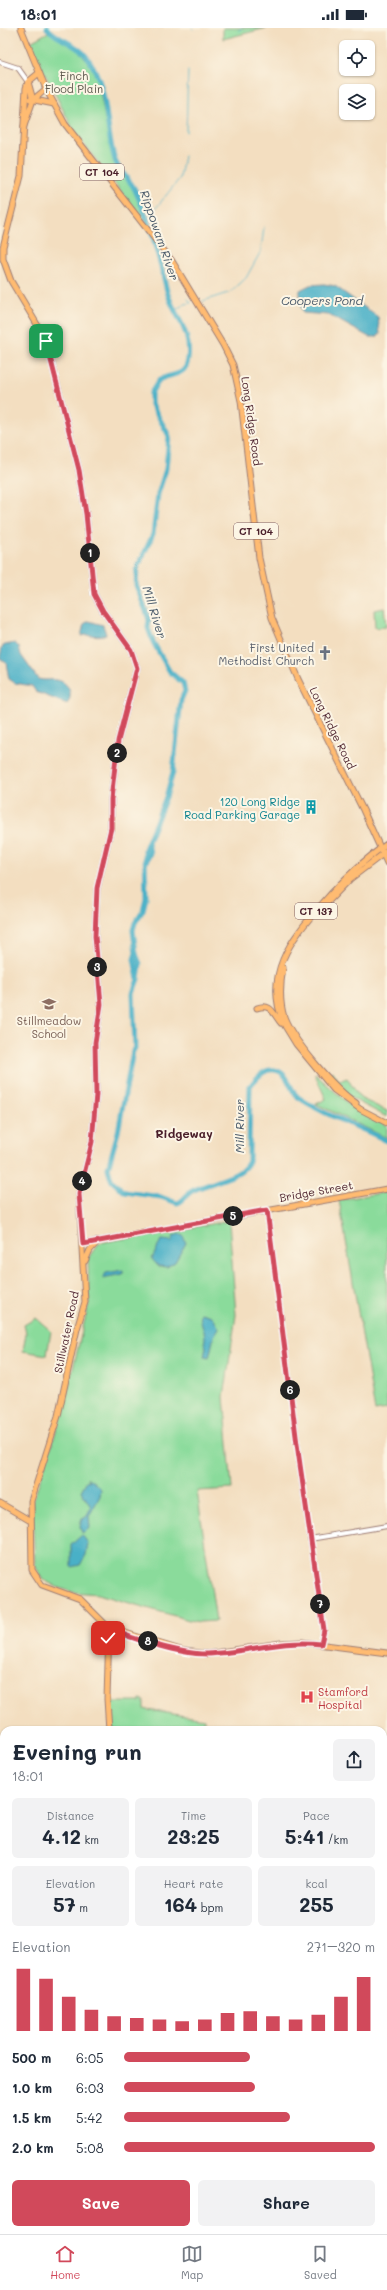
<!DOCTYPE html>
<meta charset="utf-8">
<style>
body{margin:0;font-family:Mali,sans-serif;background:#f2f2f3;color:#1f2937;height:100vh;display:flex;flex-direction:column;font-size:15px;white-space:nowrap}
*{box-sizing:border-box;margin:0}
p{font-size:13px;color:#747a83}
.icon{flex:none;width:22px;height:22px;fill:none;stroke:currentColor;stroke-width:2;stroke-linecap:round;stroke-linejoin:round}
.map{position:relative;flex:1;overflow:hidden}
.details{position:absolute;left:0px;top:1698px;width:387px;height:508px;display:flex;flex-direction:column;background:#fff;border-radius:12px 12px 0 0;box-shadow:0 1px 3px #0004}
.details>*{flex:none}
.controls{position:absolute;left:339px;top:12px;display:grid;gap:8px}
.controls a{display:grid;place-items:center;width:36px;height:36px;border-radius:6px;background:#fff;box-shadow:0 1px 3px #0004;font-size:20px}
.pin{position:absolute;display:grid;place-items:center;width:34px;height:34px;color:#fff;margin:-17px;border-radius:8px;box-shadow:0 2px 6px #0006}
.km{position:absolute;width:20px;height:20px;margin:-10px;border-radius:50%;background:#222;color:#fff;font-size:11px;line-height:20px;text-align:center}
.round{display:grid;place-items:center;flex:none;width:42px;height:42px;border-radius:6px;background:#f2f2f3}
.overview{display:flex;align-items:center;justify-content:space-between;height:68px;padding:0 12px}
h1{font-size:22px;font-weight:700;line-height:30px}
.metrics{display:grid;grid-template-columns:repeat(3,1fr);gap:6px;height:68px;padding:4px 12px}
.metrics div{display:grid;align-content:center;border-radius:6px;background:#f2f2f3;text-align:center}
.metrics b{font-size:20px;font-weight:700}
.metrics small{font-size:11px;font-weight:400}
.metrics p{font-size:11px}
.chart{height:112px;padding:8px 12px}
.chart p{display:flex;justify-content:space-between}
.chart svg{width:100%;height:72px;margin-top:4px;stroke:#d1495b;stroke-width:6}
.cta{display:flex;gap:8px;margin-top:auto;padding:8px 12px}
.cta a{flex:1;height:46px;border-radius:6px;background:#d1495b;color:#fff;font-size:16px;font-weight:700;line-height:46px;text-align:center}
.cta a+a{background:#f2f2f3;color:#1f2937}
ul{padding:0 12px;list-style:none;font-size:13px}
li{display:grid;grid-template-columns:64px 48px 1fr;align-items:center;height:30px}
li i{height:10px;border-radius:5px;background:#d1495b}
.status{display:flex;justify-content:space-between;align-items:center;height:28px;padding:0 20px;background:#fff;direction:ltr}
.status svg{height:11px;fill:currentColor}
.tab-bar{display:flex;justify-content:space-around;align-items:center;height:56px;border-top:1px solid #e0e1e3;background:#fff;font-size:11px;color:#747a83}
.tab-bar a{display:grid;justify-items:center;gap:2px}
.tab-bar .on{color:#d1495b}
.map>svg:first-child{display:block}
.green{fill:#8adb9b;stroke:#6a7d63}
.water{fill:#48b0c7;stroke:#496879}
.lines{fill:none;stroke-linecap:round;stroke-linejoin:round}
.stream{stroke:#48b0c7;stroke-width:1}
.river{stroke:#48b0c7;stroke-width:5}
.minor-casing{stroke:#9e7e76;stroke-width:6}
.major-casing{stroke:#9e7e76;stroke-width:7}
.highway-casing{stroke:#9e7e76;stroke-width:8}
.minor{stroke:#fff;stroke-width:4}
.major{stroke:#ffbb71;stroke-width:5}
.highway{stroke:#ffbb71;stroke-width:5.5}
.route-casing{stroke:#fff;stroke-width:8}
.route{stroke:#d1495b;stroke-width:5}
.labels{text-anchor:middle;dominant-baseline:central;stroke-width:4;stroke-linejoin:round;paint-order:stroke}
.shield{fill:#fcf5e5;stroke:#7f5f63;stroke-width:1}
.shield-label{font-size:10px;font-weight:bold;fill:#4a1f2b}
.park-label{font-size:11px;fill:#5d574d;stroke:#fcf5e5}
.street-label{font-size:11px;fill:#4a1f2b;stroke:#fcf5e5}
.worship-label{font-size:11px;fill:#5b616d;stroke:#fcf5e5;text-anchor:end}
.culture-label{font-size:11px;fill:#0d838f;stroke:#fcf5e5;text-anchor:end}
.education-label{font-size:11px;fill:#785e54;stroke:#fcf5e5}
.health-label{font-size:11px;fill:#be3a42;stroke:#fcf5e5;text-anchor:start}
.water-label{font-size:12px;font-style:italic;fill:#495969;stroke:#fcf5e5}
.neighbourhood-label{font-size:12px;font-weight:bold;fill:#4a1f2b;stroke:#fcf5e5}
</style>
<div class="status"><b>18:01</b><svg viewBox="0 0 49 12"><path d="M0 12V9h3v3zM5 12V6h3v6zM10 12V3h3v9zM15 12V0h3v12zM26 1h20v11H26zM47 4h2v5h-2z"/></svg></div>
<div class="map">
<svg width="387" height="2206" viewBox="0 0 387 2206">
<rect width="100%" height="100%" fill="#fcf5e5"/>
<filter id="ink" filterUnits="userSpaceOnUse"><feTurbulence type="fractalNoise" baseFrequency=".025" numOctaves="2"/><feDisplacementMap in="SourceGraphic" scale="8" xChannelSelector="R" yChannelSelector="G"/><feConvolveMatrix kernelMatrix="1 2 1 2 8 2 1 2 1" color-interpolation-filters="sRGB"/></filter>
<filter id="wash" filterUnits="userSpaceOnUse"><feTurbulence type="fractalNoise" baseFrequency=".012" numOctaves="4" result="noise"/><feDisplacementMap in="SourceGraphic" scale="16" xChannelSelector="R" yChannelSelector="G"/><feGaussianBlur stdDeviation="0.9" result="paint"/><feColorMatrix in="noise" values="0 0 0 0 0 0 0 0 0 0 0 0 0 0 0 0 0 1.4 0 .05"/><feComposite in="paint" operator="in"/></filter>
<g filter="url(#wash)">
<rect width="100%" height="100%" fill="#f3dec0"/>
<g class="green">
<path d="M223 0H267L223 11Z"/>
<path d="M50 3 74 17 96 44 113 130 132 155 148 188 146 195 75 105 29 15Z"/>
<path d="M384 580 386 599 375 600 374 582Z"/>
<path d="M333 1043 339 1053 347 1050 360 1070 387 1083V1089L351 1070 328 1047Z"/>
<path d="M314 1045 351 1078 387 1097V1110L316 1076 326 1071Z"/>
<path d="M387 1164V1381L375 1383 339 1172Z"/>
<path d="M229 1193 236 1287 224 1369 232 1461 197 1463 216 1593 199 1594 189 1592 98 1566 72 1564 57 1559 44 1552 35 1538 32 1476 61 1389 89 1275 88 1230 99 1215Z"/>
<path d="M36 1290 51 1303 47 1327 23 1323 26 1305 24 1297Z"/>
<path d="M111 1672H114V1674H140V1672H144V1681L148 1682 204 1691V1702H113Z"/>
</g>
<g class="water">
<path d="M324 256 335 258 378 289 380 306 377 309H369L329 287 303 285 299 274 300 262 310 257Z"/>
<path d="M89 593 103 597 106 606C98 610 90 605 81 608L84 596Z"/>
<path d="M15 615 19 619 21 627 38 651C45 653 50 651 57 652 69 654 74 667 67 676L36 664 32 658 15 655 9 651 6 635 0 630 2 619 5 617Z"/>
<path d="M179 1206 183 1208 186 1215 175 1234 167 1239 158 1238 152 1231 161 1212 172 1213 174 1208Z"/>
<path d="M123 1242V1246L102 1250 106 1245Z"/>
<path d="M201 1285 212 1288 219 1300 214 1308 209 1330 204 1329 206 1319 204 1315C208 1304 198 1296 201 1285Z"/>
<path d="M88 1449 101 1461 100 1468 89 1488 90 1500 82 1505 80 1498 82 1491 86 1489 91 1479 81 1463 87 1452 90 1453Z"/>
<path d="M82 1507 88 1515 86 1527 80 1537 71 1539V1517Z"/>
</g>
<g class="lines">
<g class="stream">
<path d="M192 0 193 1"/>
<path d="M238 3 242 0"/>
<path d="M186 104C187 83 187 63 188 43"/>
<path d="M148 196 152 185 180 150 184 128"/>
<path d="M203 273 231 264 246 250 261 223 264 199"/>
<path d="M175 282 185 276 191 275 188 271"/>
</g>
<g class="river">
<path d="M47 0C59 13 76 15 86 28 110 58 104 98 115 132 119 144 130 151 135 162 150 194 159 229 167 263 174 289 192 302 188 331 186 349 172 345 159 352L151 365V375L169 408 166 441 158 466 153 506 137 541 136 557 146 583 149 592 148 600 153 614 170 644 183 655 185 663 181 672 173 744 166 769 145 821 146 870 143 882 135 895 133 902 136 925 134 931 138 951 133 965 135 1020 133 1023 118 1104 108 1140 110 1148 112 1153 125 1164 161 1169 177 1175C184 1174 186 1166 192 1163 208 1154 243 1150 249 1133L250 1058C257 1050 265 1038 278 1043 290 1047 289 1062 298 1069 325 1088 358 1098 387 1113"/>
<path d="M146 834 150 825 148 815"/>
<path d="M136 926 140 936 138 950"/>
</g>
</g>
</g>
<g filter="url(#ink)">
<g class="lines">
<defs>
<g id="minor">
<path d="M0 34 18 40 28 54"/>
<path d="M267 1182 302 1453 324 1602 321 1616"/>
<path d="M310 1511 387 1498"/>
<path d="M383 1819 387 1818"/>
<path d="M0 2155 4 2125"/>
</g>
<g id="major">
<path d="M21 0 46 61 65 96 172 233 223 317 233 337 241 373 259 530 272 590 298 651 363 782 387 835"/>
<path d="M39 45 28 54 26 60 21 148 3 219V231L11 253 44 308 50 328 79 442 86 486 94 566 103 583 131 622 137 640 118 713 111 771V800L97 861 95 908 101 976 95 1015 96 1066 92 1114 79 1166 85 1274 77 1301 58 1388 31 1473 32 1542 42 1557 80 1571 109 1600 184 1623 207 1626 281 1615 302 1614 387 1625"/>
<path d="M30 71 54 76"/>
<path d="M34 71 46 61"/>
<path d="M24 98 33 72 28 54"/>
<path d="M387 816C362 833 342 853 322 876 290 912 262 948 285 998L296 1016 334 1062 360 1081 387 1095"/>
<path d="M323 879 350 851 387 823"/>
<path d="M283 940C280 956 279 973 284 989 293 1013 335 1061 356 1075"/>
<path d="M257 980C271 975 273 985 281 995"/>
<path d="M83 1216 387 1161"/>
<path d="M85 1233 90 1222 98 1213"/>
<path d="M0 1475 29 1492"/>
<path d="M109 1600 107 1671 109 1702"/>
<path d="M383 1946 387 1944"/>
<path d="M0 1974H4"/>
<path d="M0 2181 4 2182"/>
<path d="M81 2206V2202"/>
<path d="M339 2206 340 2202"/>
</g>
<g id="highway">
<path d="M0 2139H2"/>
<path d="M383 2140 387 2138"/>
<path d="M383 2148 387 2147"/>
<path d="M0 2157H4"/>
<path d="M0 2166H4"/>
</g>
</defs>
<use href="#minor" class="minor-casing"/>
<use href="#major" class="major-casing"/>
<use href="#highway" class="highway-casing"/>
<use href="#minor" class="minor"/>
<use href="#major" class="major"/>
<use href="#highway" class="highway"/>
</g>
</g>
<g class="lines" filter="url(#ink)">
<defs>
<path id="route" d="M46 313 79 442 86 486 94 566 103 583 131 622 137 640 118 713 111 771V800L97 860 95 908 101 976 95 1015 96 1066 92 1114 79 1166 83 1216 267 1182 297 1416 324 1602 321 1616C281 1611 245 1625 206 1626 180 1626 132 1611 108 1600V1610"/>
</defs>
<use href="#route" class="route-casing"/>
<use href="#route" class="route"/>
</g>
<defs>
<symbol id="church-bare" viewBox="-9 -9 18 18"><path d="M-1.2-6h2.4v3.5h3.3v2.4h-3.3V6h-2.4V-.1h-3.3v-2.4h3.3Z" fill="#6b7280" stroke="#fcf5e5" stroke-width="2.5" paint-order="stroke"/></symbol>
<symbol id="building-bare" viewBox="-9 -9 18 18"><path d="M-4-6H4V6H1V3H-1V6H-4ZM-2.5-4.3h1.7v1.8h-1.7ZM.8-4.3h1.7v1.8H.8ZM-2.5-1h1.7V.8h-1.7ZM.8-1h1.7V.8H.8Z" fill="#0f9aa8" stroke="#fcf5e5" stroke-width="2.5" paint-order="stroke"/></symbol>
<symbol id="school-bare" viewBox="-9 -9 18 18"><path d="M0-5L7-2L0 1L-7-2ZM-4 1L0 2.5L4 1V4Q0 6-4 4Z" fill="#8d6e63" stroke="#fcf5e5" stroke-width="2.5" paint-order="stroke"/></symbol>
<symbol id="hospital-bare" viewBox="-9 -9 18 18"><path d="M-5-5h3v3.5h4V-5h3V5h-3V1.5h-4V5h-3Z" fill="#e0444e" stroke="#fcf5e5" stroke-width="2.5" paint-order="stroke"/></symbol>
</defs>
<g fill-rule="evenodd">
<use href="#church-bare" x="315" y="615" width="20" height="20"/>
<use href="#building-bare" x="301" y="769" width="20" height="20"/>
<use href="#school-bare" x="39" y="966" width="20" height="20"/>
<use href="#hospital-bare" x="297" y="1659" width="20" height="20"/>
</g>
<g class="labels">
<g class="shield">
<rect x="80" y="136" width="44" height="16" rx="3"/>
<rect x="234" y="495" width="44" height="16" rx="3"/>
<rect x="295" y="875" width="42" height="16" rx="3"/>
</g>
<g class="shield-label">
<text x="102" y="144">CT 104</text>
<text x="256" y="503">CT 104</text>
<text x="316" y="883">CT 137</text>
</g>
<g class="park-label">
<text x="74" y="47">Finch<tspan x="74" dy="13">Flood Plain</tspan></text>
</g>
<g class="street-label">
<text transform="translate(252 393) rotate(82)">Long Ridge Road</text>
<text transform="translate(333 700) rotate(64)">Long Ridge Road</text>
<text transform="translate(316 1163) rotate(-10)">Bridge Street</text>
<text transform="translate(66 1304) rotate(-78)">Stillwater Road</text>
</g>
<g class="worship-label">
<text x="314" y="619">First United<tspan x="314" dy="13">Methodist Church</tspan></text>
</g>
<g class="culture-label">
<text x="300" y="773">120 Long Ridge<tspan x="300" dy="13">Road Parking Garage</tspan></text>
</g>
<g class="education-label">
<text x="49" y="992">Stillmeadow<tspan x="49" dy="13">School</tspan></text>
</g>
<g class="health-label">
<text x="318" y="1663">Stamford<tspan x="318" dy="13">Hospital</tspan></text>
</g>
<g class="water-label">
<text transform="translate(160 207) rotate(71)">Rippowam River</text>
<text x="322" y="272">Coopers Pond</text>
<text transform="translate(155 584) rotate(73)">Mill River</text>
<text transform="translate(239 1098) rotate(-90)">Mill River</text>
</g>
<g class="neighbourhood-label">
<text x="184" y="1105">Ridgeway</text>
</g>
</g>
</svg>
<div class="controls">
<a><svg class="icon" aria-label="locate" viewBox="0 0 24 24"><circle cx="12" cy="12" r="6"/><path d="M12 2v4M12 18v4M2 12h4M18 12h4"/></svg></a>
<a><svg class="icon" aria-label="layers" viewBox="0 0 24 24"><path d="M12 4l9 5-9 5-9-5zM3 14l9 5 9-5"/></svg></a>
</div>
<div class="pin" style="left:46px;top:313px;background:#1e9e55"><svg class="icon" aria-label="arrive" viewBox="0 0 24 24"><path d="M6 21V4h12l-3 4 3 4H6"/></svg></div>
<div class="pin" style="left:108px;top:1610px;background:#d93025"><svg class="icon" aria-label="check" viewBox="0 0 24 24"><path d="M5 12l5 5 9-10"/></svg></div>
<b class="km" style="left:90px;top:525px">1</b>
<b class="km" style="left:117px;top:725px">2</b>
<b class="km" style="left:97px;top:939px">3</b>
<b class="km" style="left:82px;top:1153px">4</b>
<b class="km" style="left:233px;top:1188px">5</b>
<b class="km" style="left:290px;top:1362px">6</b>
<b class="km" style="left:320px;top:1576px">7</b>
<b class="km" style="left:148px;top:1613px">8</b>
<section class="details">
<div class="overview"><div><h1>Evening run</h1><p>18:01</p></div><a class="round"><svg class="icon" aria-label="share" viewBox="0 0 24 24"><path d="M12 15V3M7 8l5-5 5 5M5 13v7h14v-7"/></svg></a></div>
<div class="metrics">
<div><p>Distance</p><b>4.12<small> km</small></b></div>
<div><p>Time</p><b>23:25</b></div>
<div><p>Pace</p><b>5:41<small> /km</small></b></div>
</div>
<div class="metrics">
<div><p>Elevation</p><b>57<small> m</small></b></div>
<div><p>Heart rate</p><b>164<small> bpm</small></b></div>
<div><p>kcal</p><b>255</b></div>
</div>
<div class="chart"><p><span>Elevation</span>271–320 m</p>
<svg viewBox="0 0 160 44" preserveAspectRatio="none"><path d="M5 44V6M15 44V12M25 44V23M35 44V31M45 44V35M55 44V36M65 44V37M75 44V38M85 44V37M95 44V33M105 44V32M115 44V35M125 44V37M135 44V34M145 44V23M155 44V11"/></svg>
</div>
<ul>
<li><b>500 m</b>6:05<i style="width:50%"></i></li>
<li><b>1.0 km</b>6:03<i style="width:52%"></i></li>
<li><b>1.5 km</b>5:42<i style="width:66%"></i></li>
<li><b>2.0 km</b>5:08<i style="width:100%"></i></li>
</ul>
<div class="cta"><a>Save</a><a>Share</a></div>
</section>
</div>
<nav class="tab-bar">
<a class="on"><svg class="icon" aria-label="home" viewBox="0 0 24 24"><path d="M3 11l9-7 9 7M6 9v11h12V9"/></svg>Home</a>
<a><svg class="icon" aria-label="map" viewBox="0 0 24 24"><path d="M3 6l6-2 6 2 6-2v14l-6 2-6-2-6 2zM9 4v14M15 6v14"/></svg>Map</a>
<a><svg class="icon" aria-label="saved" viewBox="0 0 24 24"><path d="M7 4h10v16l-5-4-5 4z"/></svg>Saved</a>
</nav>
